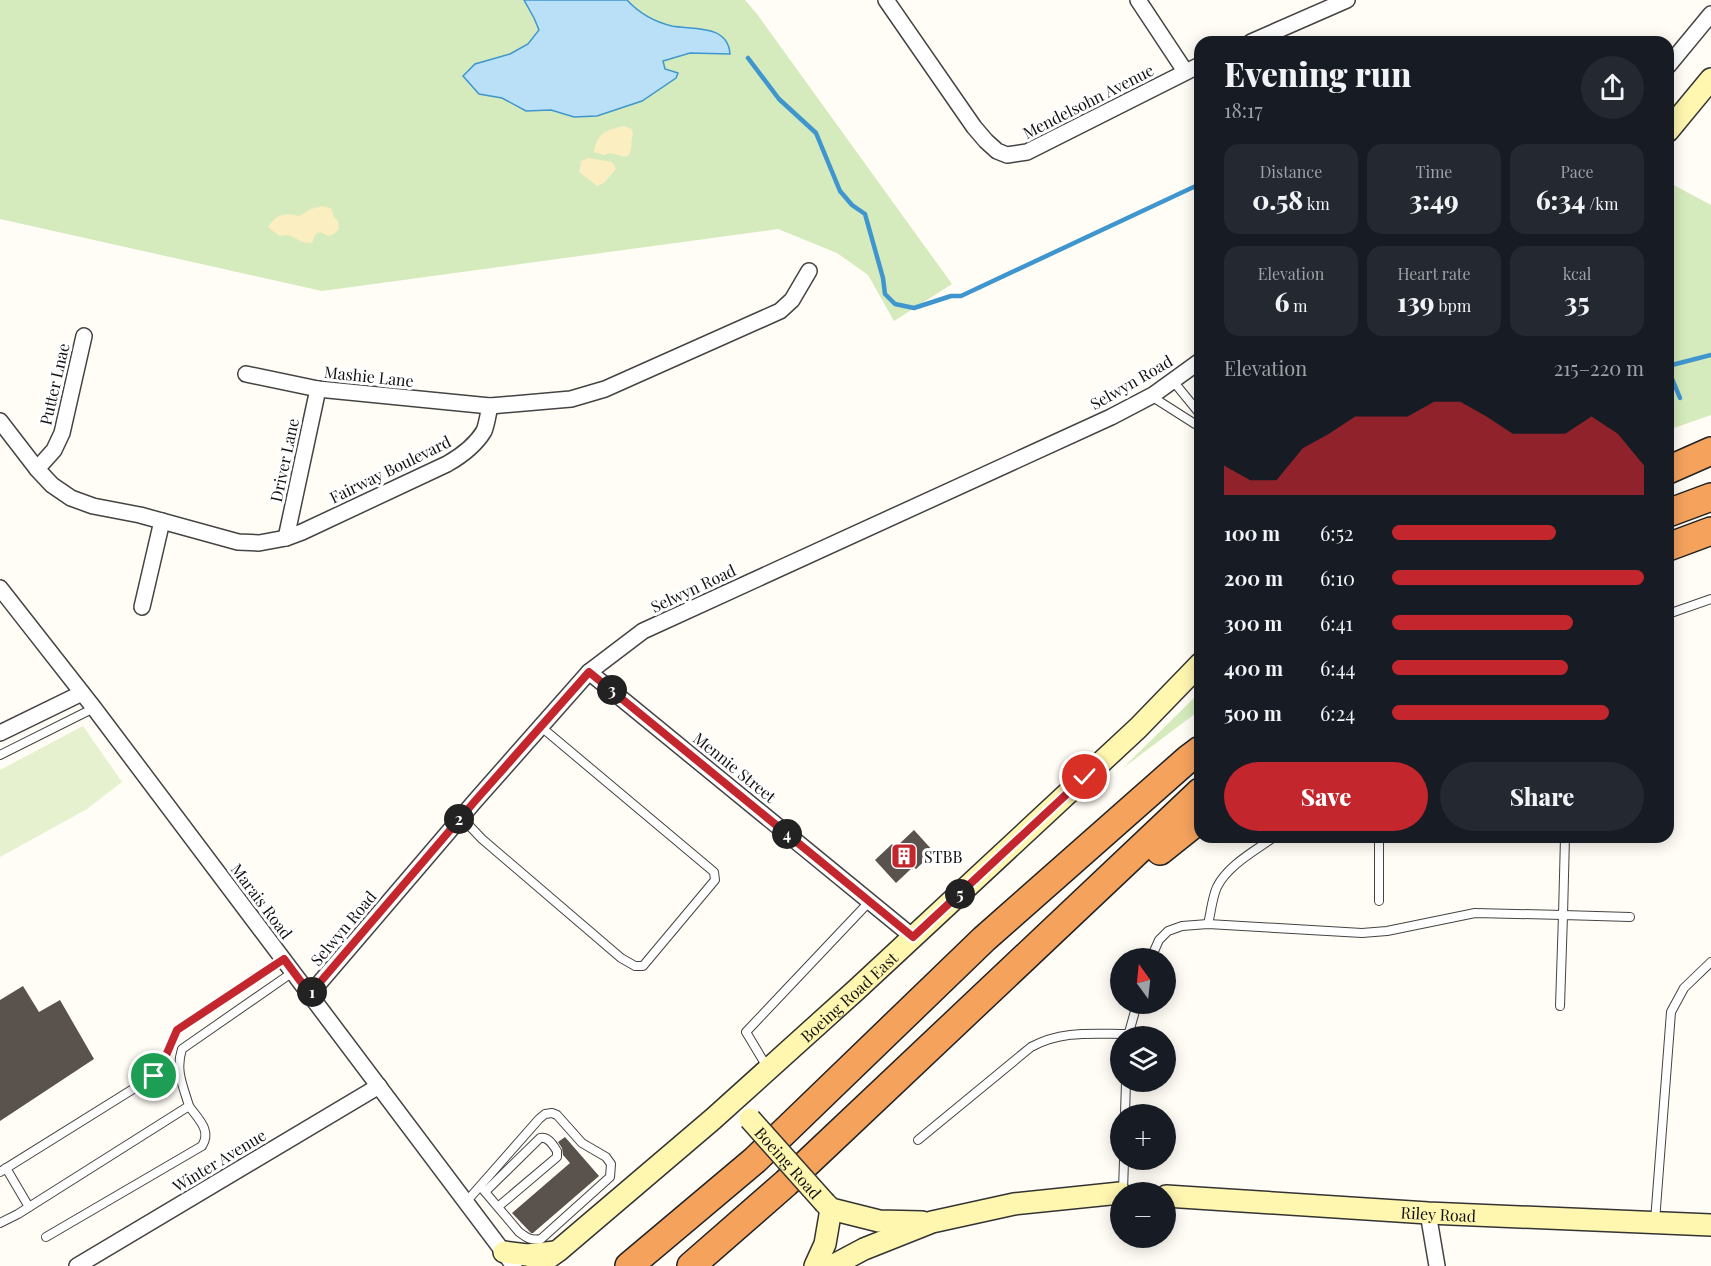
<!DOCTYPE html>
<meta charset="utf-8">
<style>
body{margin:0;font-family:"Playfair Display",serif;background:#242831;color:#f1f3f6;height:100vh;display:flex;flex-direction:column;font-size:22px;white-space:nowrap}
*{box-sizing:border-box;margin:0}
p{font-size:20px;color:#9ea1a6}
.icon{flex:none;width:33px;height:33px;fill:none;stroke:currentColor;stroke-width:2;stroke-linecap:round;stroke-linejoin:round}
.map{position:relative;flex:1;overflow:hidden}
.sheet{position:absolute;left:1194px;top:36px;width:480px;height:807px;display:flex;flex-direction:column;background:#171b24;border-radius:18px;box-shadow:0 3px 15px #0003}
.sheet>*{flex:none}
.needle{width:39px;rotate:345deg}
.tools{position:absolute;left:1110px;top:948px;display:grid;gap:12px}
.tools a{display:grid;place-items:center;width:66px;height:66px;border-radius:50%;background:#171b24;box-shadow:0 3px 15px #0003;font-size:30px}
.pin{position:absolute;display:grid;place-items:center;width:51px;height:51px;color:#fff;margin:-26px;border:3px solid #fff;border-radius:50%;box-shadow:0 2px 6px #0007}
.km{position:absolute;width:30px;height:30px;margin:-15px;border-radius:50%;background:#222;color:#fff;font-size:16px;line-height:30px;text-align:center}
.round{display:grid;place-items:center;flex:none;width:63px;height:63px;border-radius:32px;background:#242831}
.overview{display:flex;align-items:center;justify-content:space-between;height:102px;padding:0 30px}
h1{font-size:33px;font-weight:800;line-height:45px}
.figures{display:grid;grid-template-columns:repeat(3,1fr);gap:9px;height:102px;padding:6px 30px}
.figures div{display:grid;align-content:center;border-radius:15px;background:#242831;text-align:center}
.figures b{font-size:26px;font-weight:800}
.figures small{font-size:16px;font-weight:400}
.figures p{font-size:16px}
.chart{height:168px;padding:12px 30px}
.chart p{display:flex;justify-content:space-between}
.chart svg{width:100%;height:108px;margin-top:6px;fill:#c4262e;opacity:.7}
.cta{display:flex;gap:12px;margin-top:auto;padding:12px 30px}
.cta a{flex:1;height:69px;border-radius:36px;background:#c4262e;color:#fff;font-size:24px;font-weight:800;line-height:69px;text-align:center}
.cta a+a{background:#242831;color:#f1f3f6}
ul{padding:0 30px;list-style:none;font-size:20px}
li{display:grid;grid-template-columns:96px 72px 1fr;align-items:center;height:45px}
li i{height:15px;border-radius:8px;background:#c4262e}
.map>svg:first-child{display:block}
.green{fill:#d5ebbd}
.sand{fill:#fbeec1}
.pitch{fill:#e6f2cf}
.water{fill:#b9e0f7;stroke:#3f96cf;stroke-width:1.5}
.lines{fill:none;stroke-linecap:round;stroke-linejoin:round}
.stream{stroke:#3f96cf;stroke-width:4.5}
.building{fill:#5a524d}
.service-casing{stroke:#444;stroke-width:10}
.minor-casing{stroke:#444;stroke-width:18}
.secondary-casing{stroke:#333;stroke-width:24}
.motorway-casing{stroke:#222;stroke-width:30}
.service{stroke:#fff;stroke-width:8}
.minor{stroke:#fff;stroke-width:15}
.secondary{stroke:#fff6b0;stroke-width:21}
.motorway{stroke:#f5a25d;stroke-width:27}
.secondary-bridge-casing{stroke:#333;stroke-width:24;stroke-linecap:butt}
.secondary-bridge{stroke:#fff6b0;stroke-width:21}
.route-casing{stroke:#fff;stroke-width:12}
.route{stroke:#c4262e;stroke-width:8}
.labels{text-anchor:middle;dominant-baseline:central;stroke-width:6;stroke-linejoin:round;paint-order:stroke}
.street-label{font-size:16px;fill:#111;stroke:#fff}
.poi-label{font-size:16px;fill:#111;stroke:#fff;text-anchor:start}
</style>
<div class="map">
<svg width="1711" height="1266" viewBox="0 0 1711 1266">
<rect width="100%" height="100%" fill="#fffdf5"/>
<g class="green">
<path d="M0 0H745L757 14 952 284 894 321 868 275 837 253 778 229 322 291 0 219Z"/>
<path d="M1668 182 1711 205V415L1668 430Z"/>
<path d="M1200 692V710L1123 768Z"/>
</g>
<g class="sand">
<path d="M624 126 632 129 633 135C629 143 635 151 626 157L610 153 603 155 594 152C597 133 606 130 624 126Z"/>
<path d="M588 158 612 162 616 169 604 183 597 186 579 172 581 161Z"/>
<path d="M322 206 331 208 334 217 338 221 339 229 334 234 328 236 320 232 315 235 312 243C297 244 294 232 280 236L274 232 268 227C276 214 286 212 299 216L311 209Z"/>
</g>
<path class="pitch" d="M83 726 122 782 87 809 0 857V770Z"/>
<path class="water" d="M524 0H627C639 13 655 22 672 26 693 30 728 24 730 54L690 53 663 61 665 69 678 73 676 78 642 101 597 116 574 117 551 110 526 111 502 98 479 94 463 76 475 64 510 54 528 44 539 30 534 18Z"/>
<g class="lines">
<g class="stream">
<path d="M748 58 779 99 816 133 840 191 852 205 865 214 883 278 885 294 895 304 914 308 951 296H961L1200 184"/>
<path d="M1668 366 1711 355"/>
<path d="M1668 369 1680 398"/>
</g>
</g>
<g class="building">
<path d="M914 830 934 852 916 869 913 867 896 883 875 860 892 844 895 848Z"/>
<path d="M23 986 39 1012 60 1000 94 1059 0 1121V1000Z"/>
<path d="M565 1137 599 1176 533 1233H531L512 1213 570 1163 563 1155 562 1148 558 1142Z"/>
</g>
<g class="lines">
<defs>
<g id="service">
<path d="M1173 381 1200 414"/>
<path d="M1151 396 1195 424 1200 423"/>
<path d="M1668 614 1711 599"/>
<path d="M0 755 94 708"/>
<path d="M461 817 482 839 621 958 635 966H643L715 880 714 872 540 726"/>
<path d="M1379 837V901"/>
<path d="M1208 924C1211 912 1212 898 1217 887 1228 865 1255 851 1274 837"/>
<path d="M1151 958 1159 940 1168 931 1182 926 1208 924 1362 933 1387 931 1475 913 1563 915 1565 837"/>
<path d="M1560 1006 1563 915 1630 917"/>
<path d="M1128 1036 1137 1004"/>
<path d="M767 1067 746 1032 870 901"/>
<path d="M1125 1114 1126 1082"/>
<path d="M918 1140 1031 1047C1062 1030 1093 1034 1128 1034"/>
<path d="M6 1168 29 1207"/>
<path d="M0 1172 154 1076 161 1067 177 1030 283 959"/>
<path d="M486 1191 540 1138C548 1136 553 1145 557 1151V1157L499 1206"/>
<path d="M1123 1191 1124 1160"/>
<path d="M466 1202 539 1119 545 1114 552 1113 557 1115 582 1143 606 1157 611 1164 610 1177 541 1239C531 1241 527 1238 519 1232L480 1186"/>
<path d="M1655 1221 1671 1012 1684 988 1711 962"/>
<path d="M0 1223 18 1214 189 1106C183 1085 175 1071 182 1049L293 972"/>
<path d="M46 1237 202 1146C212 1130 198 1119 189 1106"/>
</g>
<g id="minor">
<path d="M886 0 974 127 986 141 997 151 1007 155 1027 152 1200 65"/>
<path d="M1138 0 1185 71"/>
<path d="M1251 42 1347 0"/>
<path d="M1668 66 1711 14"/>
<path d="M246 374 318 389 490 406 571 399 605 389 780 311 792 300 809 271"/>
<path d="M0 421 37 469 52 485 71 498 93 506 140 515 238 542 259 543 286 538 302 532 447 464C461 456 475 446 484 431 487 424 488 414 490 406"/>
<path d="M37 469 54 450 62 433 84 336"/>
<path d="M286 538 318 389"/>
<path d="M0 588 94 708 514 1266"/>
<path d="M142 607 162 521"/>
<path d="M589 672 913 937"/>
<path d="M0 733 82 693"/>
<path d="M310 994 475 801 589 672 643 631 1111 417 1153 395 1200 361"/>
<path d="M1428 1213 1437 1266"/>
<path d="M77 1266 379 1086"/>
</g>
<g id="secondary">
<path d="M1668 131 1711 79"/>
<path id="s1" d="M1166 1196 1428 1213 1711 1225"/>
<path d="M825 1203 831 1209 879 1221 922 1222"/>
<path d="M504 1252 527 1255 555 1252"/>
<path id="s2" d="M537 1266 558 1251 713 1119 855 991 1138 728 1200 664"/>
<path d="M815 1266 825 1244 831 1209"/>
<path d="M832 1266 864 1249 932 1222 1014 1204 1120 1193"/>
</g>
<g id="motorway">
<path d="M1668 470 1711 451"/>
<path d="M1668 513 1711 497"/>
<path d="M1668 547 1711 531"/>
<path d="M1160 851 1200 819"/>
<path d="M629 1266 755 1160 984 939 1188 759 1200 750"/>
<path d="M691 1266 786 1183 1200 792"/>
</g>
</defs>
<use href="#service" class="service-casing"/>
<use href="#minor" class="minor-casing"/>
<use href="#secondary" class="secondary-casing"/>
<use href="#motorway" class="motorway-casing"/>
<use href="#service" class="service"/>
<use href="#minor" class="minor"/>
<use href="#secondary" class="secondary"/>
<use href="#motorway" class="motorway"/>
<defs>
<g id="secondary-bridge">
<path id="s3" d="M750 1119 825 1203"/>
</g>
</defs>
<use href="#secondary-bridge" class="secondary-bridge-casing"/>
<use href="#secondary-bridge" class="secondary-bridge"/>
</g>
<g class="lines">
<defs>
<path id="route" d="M154 1076 161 1067 177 1030 284 959 310 994 475 801 589 672 913 937 1085 777"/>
</defs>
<use href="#route" class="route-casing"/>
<use href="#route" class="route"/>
</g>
<defs>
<symbol id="building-square" viewBox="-11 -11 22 22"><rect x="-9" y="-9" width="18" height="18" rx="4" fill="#c4262e" stroke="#fff"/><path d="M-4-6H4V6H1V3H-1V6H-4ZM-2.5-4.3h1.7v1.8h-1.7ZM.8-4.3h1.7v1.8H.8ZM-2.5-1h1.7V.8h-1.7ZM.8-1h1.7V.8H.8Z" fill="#fff"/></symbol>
</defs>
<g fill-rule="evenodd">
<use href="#building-square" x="889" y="841" width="30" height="30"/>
</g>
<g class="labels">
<g class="street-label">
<text transform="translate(1088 101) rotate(-27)">Mendelsohn Avenue</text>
<text transform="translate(369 376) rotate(6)">Mashie Lane</text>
<text transform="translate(1131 382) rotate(-30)">Selwyn Road</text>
<text transform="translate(54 384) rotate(-77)">Putter Lnae</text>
<text transform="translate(284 460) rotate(-78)">Driver Lane</text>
<text transform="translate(390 469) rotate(-26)">Fairway Boulevard</text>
<text transform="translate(693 588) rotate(-25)">Selwyn Road</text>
<text transform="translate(735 767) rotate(39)">Mennie Street</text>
<text transform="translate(262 901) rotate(53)">Marais Road</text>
<text transform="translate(343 928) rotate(-50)">Selwyn Road</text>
<text stroke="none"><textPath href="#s2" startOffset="412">Boeing Road East</textPath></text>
<text transform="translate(219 1160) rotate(-31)">Winter Avenue</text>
<text stroke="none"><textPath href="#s3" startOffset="58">Boeing Road</textPath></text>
<text stroke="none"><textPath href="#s1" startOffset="273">Riley Road</textPath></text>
</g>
<g class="poi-label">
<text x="924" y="856">STBB</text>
</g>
</g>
</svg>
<div class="tools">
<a><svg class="needle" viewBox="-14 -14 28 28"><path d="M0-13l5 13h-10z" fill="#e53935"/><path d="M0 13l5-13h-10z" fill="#9ea1a6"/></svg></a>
<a><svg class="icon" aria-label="layers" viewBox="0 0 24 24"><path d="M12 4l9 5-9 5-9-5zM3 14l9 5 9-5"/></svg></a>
<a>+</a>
<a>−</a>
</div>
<div class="pin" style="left:154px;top:1076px;background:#1e9e55"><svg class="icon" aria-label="arrive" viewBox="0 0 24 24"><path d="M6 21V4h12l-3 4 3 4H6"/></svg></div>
<div class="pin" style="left:1085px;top:777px;background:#d93025"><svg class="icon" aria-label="check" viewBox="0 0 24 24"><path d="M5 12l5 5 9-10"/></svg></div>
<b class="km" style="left:312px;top:992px">1</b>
<b class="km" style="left:459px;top:819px">2</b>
<b class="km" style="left:612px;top:690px">3</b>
<b class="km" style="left:787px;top:834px">4</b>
<b class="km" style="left:960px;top:894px">5</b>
<section class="sheet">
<div class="overview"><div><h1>Evening run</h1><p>18:17</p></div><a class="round"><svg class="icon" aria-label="share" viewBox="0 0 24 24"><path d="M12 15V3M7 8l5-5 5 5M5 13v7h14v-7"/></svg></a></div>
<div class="figures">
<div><p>Distance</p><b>0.58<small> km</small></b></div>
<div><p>Time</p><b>3:49</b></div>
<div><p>Pace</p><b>6:34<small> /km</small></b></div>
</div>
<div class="figures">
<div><p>Elevation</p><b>6<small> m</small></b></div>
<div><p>Heart rate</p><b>139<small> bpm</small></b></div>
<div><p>kcal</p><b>35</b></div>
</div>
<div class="chart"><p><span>Elevation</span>215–220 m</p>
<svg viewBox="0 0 160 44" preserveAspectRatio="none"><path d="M0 44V32L10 38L20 38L30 25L40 19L50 12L60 12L70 12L80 6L90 6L100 12L110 19L120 19L130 19L140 12L150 19L160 32V44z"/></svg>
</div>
<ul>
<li><b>100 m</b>6:52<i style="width:65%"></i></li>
<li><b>200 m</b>6:10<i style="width:100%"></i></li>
<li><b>300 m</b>6:41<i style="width:72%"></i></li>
<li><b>400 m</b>6:44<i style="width:70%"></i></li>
<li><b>500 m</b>6:24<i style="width:86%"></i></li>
</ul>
<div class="cta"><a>Save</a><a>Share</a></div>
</section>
</div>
